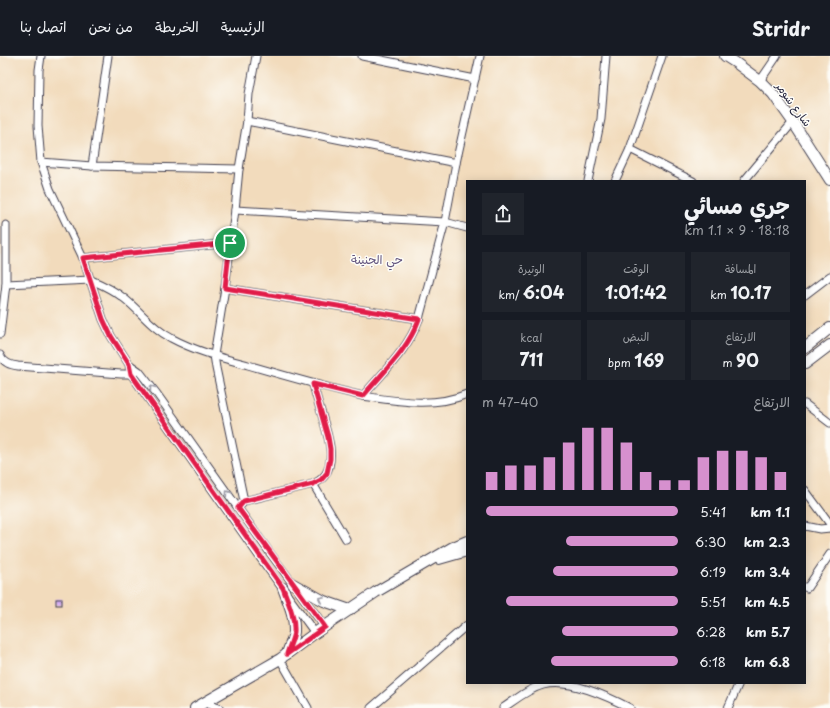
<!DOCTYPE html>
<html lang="ar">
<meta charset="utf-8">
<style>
body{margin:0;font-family:"Playpen Sans","Playpen Sans Arabic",sans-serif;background:#20242c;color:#f1f3f6;direction:rtl;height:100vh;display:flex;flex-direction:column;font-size:15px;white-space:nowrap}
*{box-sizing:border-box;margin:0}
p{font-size:13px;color:#9ea1a6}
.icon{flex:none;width:22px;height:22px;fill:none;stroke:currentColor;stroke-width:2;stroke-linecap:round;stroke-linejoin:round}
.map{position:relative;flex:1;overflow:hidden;direction:ltr}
.details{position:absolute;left:466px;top:124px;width:340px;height:504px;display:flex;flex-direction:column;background:#171b24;border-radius:0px;box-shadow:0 2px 10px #0003;direction:rtl}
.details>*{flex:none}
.pin{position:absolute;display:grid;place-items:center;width:34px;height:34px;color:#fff;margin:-17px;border:2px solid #fff;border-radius:50%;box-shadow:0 1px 4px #0007}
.round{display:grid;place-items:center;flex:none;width:42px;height:42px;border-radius:0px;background:#20242c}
.head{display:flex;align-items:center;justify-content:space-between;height:68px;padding:0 16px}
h1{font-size:22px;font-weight:700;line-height:30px}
.metrics{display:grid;grid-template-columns:repeat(3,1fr);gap:6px;height:68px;padding:4px 16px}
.metrics div{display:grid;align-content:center;border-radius:0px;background:#20242c;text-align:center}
.metrics b{font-size:17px;font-weight:700}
.metrics small{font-size:11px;font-weight:400}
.metrics p{font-size:11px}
.chart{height:112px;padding:8px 16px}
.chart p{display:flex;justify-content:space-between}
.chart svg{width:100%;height:72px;margin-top:4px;stroke:#d690ce;stroke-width:6}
ul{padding:0 16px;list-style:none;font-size:13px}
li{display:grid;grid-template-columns:64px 48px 1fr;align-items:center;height:30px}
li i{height:10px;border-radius:5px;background:#d690ce}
header{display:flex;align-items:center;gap:24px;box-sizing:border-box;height:56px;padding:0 20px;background:#171b24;border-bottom:1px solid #363941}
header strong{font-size:19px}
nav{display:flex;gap:22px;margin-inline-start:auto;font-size:14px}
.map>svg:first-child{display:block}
.building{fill:url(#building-back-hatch)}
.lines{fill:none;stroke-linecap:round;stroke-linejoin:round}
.street-casing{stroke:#413e4e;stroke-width:9}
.secondary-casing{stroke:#413e4e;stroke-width:12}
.street{stroke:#fff;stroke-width:7}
.secondary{stroke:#fff;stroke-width:10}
.oneway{stroke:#9c9ca7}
.route-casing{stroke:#fff;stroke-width:8}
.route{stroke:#e11d48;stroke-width:5}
.labels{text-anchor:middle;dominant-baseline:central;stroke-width:3;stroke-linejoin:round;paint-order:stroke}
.street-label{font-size:11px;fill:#22223b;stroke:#fdfcf7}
.neighbourhood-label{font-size:12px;fill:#61537e;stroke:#fdfcf7}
</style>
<header>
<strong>Stridr</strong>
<nav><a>الرئيسية</a><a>الخريطة</a><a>من نحن</a><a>اتصل بنا</a></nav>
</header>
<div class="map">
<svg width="830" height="652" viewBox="0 0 830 652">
<defs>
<pattern id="building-back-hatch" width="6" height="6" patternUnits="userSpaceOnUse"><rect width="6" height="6" fill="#d7aff9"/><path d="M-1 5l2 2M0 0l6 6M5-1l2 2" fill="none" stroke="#b896d6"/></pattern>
</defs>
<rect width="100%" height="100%" fill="#fdfcf7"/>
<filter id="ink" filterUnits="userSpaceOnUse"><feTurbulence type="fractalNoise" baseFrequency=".025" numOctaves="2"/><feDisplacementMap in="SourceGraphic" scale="8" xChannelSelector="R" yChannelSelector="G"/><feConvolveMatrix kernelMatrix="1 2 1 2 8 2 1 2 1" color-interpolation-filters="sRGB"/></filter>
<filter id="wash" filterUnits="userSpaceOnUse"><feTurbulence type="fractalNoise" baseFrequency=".012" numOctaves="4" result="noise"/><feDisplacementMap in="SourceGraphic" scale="16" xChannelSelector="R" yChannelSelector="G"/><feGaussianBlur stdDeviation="0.9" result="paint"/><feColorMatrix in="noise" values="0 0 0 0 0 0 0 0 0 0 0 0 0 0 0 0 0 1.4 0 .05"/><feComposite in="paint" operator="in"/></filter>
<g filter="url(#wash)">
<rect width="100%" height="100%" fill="#f2dbbc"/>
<g id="blocks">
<rect class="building" x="56" y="543" width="6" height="6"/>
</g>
</g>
<g filter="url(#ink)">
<use href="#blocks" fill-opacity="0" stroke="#413e4e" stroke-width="1"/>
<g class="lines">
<defs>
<g id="street">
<path d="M41 0 39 14 38 70 41 106 50 133 83 202"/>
<path d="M362 0 475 23"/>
<path d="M760 25 777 0"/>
<path d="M247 65 456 107"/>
<path d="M630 93 693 125"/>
<path d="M41 106 92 110 239 113"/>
<path d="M92 110 108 0"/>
<path d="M588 125 601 63 606 0"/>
<path d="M615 125 630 93 662 0"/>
<path d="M744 125 793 66"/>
<path d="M235 154 445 166 467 172"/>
<path d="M230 187 83 202 103 263 111 280 129 308 131 318 261 503 315 577"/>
<path d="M6 228 91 224C103 229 115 235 125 243 141 256 153 273 171 282 195 295 222 302 248 309 286 320 324 331 363 340 383 316 408 294 419 263L445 166 456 107 480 0"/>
<path d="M225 232 419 263"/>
<path d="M805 239 830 220"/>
<path d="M0 278 6 228V169"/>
<path d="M0 299C4 307 10 309 18 310L121 318H131L135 316"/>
<path d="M129 308 139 315 157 338 270 497 325 571"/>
<path d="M363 340C397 345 434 352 467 338"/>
<path d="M805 348 830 367"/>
<path d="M313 428 346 483"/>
<path d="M805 434 830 468"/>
<path d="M244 445 216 312 214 299 225 232 235 154 239 113 247 65 249 38 256 0"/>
<path d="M242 448 244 445 313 428C318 426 322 423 325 419 330 412 331 400 330 391 327 372 318 348 313 328"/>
<path d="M805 470 820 473 830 472"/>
<path d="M805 531 807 532 830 498"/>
<path d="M280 603 308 652"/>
<path d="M205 647 219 652"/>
<path d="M371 652 467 569"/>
<path d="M503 652C515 644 528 633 543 629 569 622 607 640 630 652"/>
<path d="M728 652 739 627"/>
</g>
<g id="secondary">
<path d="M725 0 736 7 760 25 773 38 793 66 830 124"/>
<path d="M805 292 830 272"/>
<path d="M805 308 830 289"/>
<path d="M439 503 467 495"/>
<path d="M293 528 324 545 350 554"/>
<path d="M283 532C288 546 295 560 294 576 293 583 289 591 287 598"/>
<path d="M195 652 280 603 315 577 376 536 453 491 467 485"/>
</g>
</defs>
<use href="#street" class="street-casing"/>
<use href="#secondary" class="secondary-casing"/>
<use href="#street" class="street"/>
<use href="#secondary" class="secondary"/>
</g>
<defs><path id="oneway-chevron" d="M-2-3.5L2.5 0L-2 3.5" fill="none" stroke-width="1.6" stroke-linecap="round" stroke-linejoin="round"/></defs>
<g class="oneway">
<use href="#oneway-chevron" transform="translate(152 332) rotate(-127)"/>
<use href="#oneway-chevron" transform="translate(228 437) rotate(-125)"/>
<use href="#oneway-chevron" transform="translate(321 543) rotate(-154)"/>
</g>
</g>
<g class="lines" filter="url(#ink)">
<defs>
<path id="route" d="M230 187 225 232 419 263C408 294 383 316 363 340L313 328 328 381 330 393V403L327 417 321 424 313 428 244 445 238 452 325 571 287 598C289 591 293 583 294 576 295 560 288 546 283 532L131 318 129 308 111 280 103 263 83 202Z"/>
</defs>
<use href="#route" class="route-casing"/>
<use href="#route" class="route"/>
</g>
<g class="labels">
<g class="street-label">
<text transform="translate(794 48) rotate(54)">شارع شومر</text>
</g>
<g class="neighbourhood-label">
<text x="377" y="203">حي الجنينة</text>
</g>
</g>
</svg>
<div class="pin" style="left:230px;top:187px;background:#1e9e55"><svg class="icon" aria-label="arrive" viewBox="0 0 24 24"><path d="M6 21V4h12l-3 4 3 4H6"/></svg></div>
<section class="details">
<div class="head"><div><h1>جري مسائي</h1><p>18:18 · 9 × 1.1 km</p></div><a class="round"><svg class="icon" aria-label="share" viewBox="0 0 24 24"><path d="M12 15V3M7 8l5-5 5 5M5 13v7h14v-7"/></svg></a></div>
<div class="metrics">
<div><p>المسافة</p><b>10.17<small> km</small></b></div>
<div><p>الوقت</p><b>1:01:42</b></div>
<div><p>الوتيرة</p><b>6:04<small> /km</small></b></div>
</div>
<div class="metrics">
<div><p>الارتفاع</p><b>90<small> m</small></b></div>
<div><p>النبض</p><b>169<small> bpm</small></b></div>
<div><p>kcal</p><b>711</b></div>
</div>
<div class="chart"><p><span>الارتفاع</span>40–47 m</p>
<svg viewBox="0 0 160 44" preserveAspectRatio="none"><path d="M5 44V33M15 44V29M25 44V29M35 44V24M45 44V15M55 44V6M65 44V6M75 44V15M85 44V33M95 44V38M105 44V38M115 44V24M125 44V20M135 44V20M145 44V24M155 44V33"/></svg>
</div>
<ul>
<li><b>1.1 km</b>5:41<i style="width:98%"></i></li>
<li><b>2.3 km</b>6:30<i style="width:57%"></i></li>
<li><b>3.4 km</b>6:19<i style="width:64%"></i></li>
<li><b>4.5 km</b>5:51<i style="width:88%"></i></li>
<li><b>5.7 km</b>6:28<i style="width:59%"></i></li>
<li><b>6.8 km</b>6:18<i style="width:65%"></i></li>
</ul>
</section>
</div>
